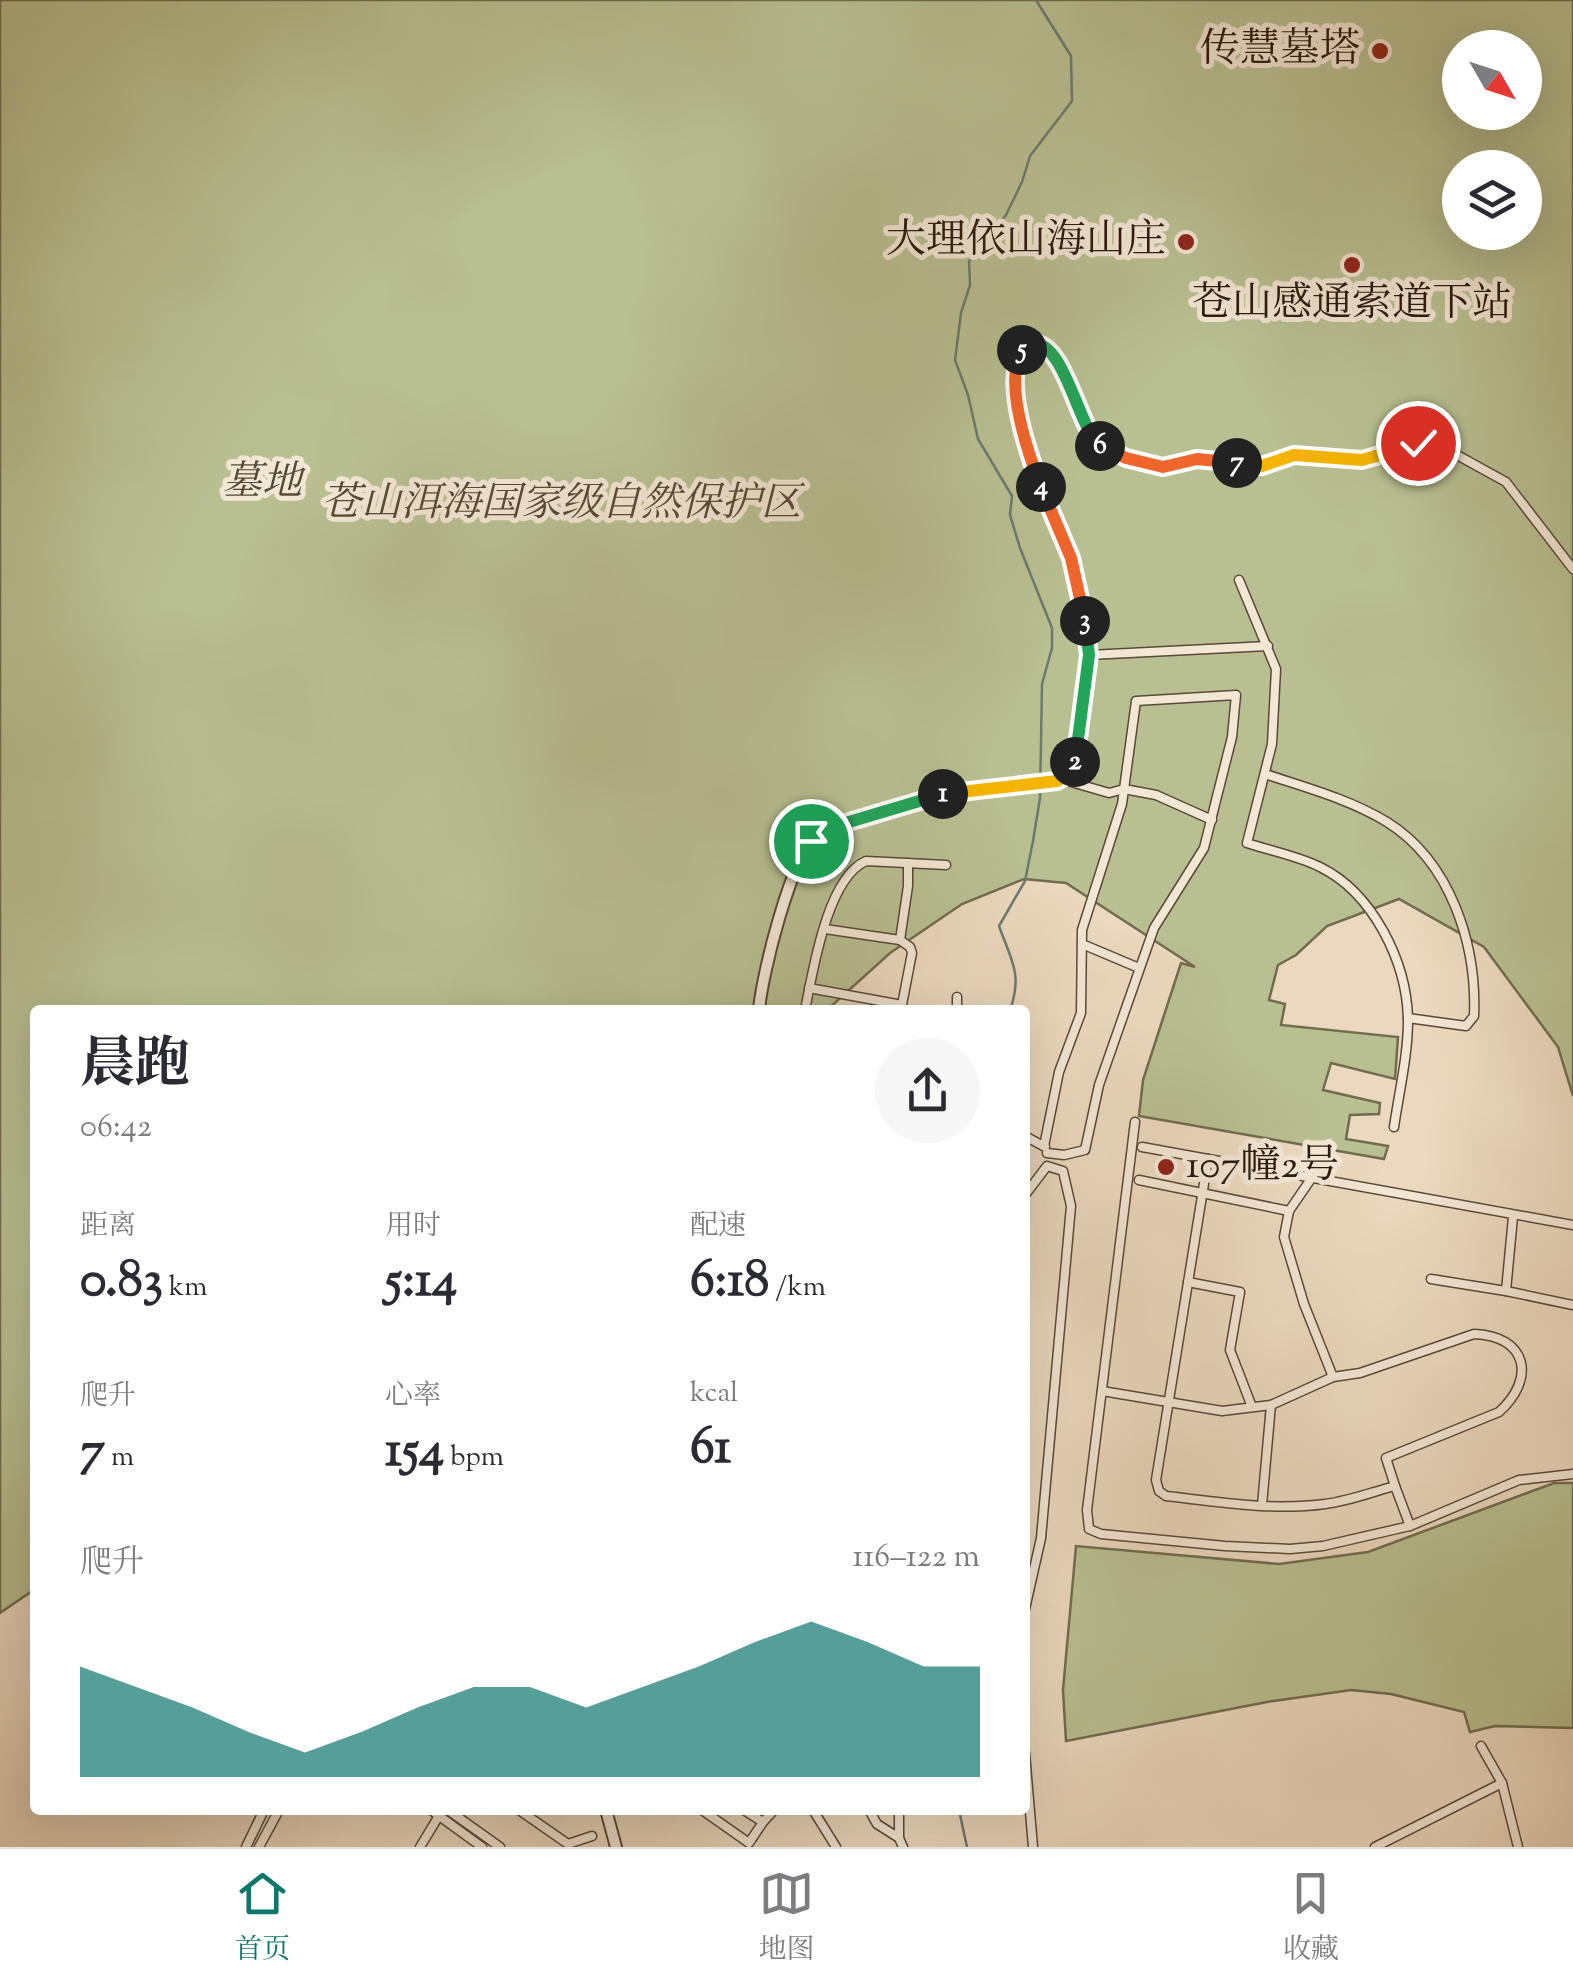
<!DOCTYPE html>
<html lang="zh">
<meta charset="utf-8">
<style>
body{margin:0;font-family:"Sorts Mill Goudy","Noto Serif SC",serif;background:#f7f7f7;color:#2b2b33;height:100vh;display:flex;flex-direction:column;font-size:38px;white-space:nowrap}
*{box-sizing:border-box;margin:0}
p{font-size:32px;color:#7c7c81}
.icon{flex:none;width:55px;height:55px;fill:none;stroke:currentColor;stroke-width:2;stroke-linecap:round;stroke-linejoin:round}
.map{position:relative;flex:1;overflow:hidden}
.panel{position:absolute;left:30px;top:1005px;width:1000px;height:810px;display:flex;flex-direction:column;background:#fff;border-radius:10px;box-shadow:0 10px 40px #0002}
.panel>*{flex:none}
.needle{width:65px;rotate:129deg}
.fabs{position:absolute;left:1442px;top:30px;display:grid;gap:20px}
.fabs a{display:grid;place-items:center;width:100px;height:100px;border-radius:50%;background:#fff;box-shadow:0 10px 40px #0002;font-size:50px}
.pin{position:absolute;display:grid;place-items:center;width:85px;height:85px;color:#fff;margin:-42px;border:5px solid #fff;border-radius:50%;box-shadow:0 2px 10px #0007}
.km{position:absolute;width:50px;height:50px;margin:-25px;border-radius:50%;background:#222;color:#fff;font-size:28px;line-height:50px;text-align:center}
.round{display:grid;place-items:center;flex:none;width:105px;height:105px;border-radius:52px;background:#f7f7f7}
.overview{display:flex;align-items:center;justify-content:space-between;height:170px;padding:0 50px}
h1{font-size:55px;font-weight:700;line-height:75px}
.stats{display:grid;grid-template-columns:repeat(3,1fr);gap:15px;height:170px;padding:10px 50px}
.stats div{display:grid;align-content:center}
.stats b{font-size:50px;font-weight:700}
.stats small{font-size:28px;font-weight:400}
.stats p{font-size:28px}
.chart{height:280px;padding:20px 50px}
.chart p{display:flex;justify-content:space-between}
.chart svg{width:100%;height:180px;margin-top:10px;fill:#0f766e;opacity:.7}
.tabs{display:flex;justify-content:space-around;align-items:center;height:140px;border-top:2px solid #e1e1e2;background:#fff;font-size:28px;color:#7c7c81}
.tabs a{display:grid;justify-items:center;gap:5px}
.tabs .active{color:#0f766e}
.map>svg:first-child{display:block}
.green{fill:#b8bf91;stroke:#716c4e;stroke-width:2.5;fill-rule:evenodd}
.lines{fill:none;stroke-linecap:round;stroke-linejoin:round}
.stream{stroke:#6c7a6e;stroke-width:2.5}
.minor-casing{stroke:#5a4938;stroke-width:11}
.tertiary-casing{stroke:#5a4938;stroke-width:14}
.minor{stroke:#f2e6d5;stroke-width:8}
.tertiary{stroke:#f2e6d5;stroke-width:10}
.split-1-casing{stroke:#fff;stroke-width:20}
.split-2-casing{stroke:#fff;stroke-width:20}
.split-3-casing{stroke:#fff;stroke-width:20}
.split-4-casing{stroke:#fff;stroke-width:20}
.split-5-casing{stroke:#fff;stroke-width:20}
.split-6-casing{stroke:#fff;stroke-width:20}
.split-7-casing{stroke:#fff;stroke-width:20}
.split-8-casing{stroke:#fff;stroke-width:20}
.split-9-casing{stroke:#fff;stroke-width:20}
.split-1{stroke:#22a559;stroke-width:12}
.split-2{stroke:#f5b400;stroke-width:12}
.split-3{stroke:#22a559;stroke-width:12}
.split-4{stroke:#f0652b;stroke-width:12}
.split-5{stroke:#f0652b;stroke-width:12}
.split-6{stroke:#22a559;stroke-width:12}
.split-7{stroke:#f0652b;stroke-width:12}
.split-8{stroke:#f5b400;stroke-width:12}
.split-9{stroke:#f5b400;stroke-width:12}
.poi-dot{fill:#8f2418;stroke:#f2e6d5;stroke-width:4}
.labels{text-anchor:middle;dominant-baseline:central;stroke-width:10;stroke-linejoin:round;paint-order:stroke}
.poi-label{font-size:40px;fill:#2a190c;stroke:#f2e6d5;text-anchor:end}
.park-label{font-size:40px;font-style:italic;fill:#554b34;stroke:#f2e6d5}
</style>
<div class="map">
<svg width="1573" height="1847" viewBox="0 0 1573 1847">
<rect width="100%" height="100%" fill="#ebd8be"/>
<filter id="stains"><feTurbulence type="fractalNoise" baseFrequency=".002" numOctaves="4"/><feColorMatrix values="0 0 0 0 .2 0 0 0 0 .09 0 0 0 0 .02 0 0 0 .5 -.17"/></filter>
<radialGradient id="worn" r=".72"><stop offset=".6" stop-color="#630" stop-opacity="0"/><stop offset="1" stop-color="#630" stop-opacity=".3"/></radialGradient>
<g class="green">
<path d="M0 0H1573V1096L1558 1047 1484 947 1399 899 1327 926 1296 955 1278 965 1269 1000 1285 1004 1281 1025 1398 1037 1395 1079 1331 1063 1323 1090 1380 1103 1379 1114 1350 1115 1346 1139 1388 1146 1384 1159 1139 1116 1143 1080 1181 963 1195 967 1066 883 1024 879 962 904 890 953 827 1010H35V1589L0 1613ZM1460 48H1525V112H1460ZM1460 168H1525V232H1460Z"/>
<path d="M1554 1483H1573V1728L1495 1726 1470 1732 1464 1712 1391 1694 1351 1690 1267 1702 1066 1741 1063 1690 1076 1546 1279 1564 1368 1552Z"/>
</g>
<g class="lines">
<g class="stream">
<path d="M1010 1010C1023 974 1011 960 999 926L1025 881 1033 841 1040 798 1042 684 1052 648V628L1020 548 1010 515 1012 496 978 439 968 395 955 360 961 313 970 285 969 261 1006 215 1022 182 1030 156 1072 101 1071 56 1036 0"/>
<path d="M959 1810 967 1847"/>
</g>
<defs>
<g id="minor">
<path d="M1239 580 1276 669 1272 744 1247 843C1271 851 1298 856 1320 867 1373 893 1407 962 1408 1020 1408 1056 1399 1092 1394 1127"/>
<path d="M1089 655 1268 646"/>
<path d="M1265 774C1307 788 1349 799 1387 822 1451 862 1477 945 1474 1016L1466 1026 1408 1018"/>
<path d="M1061 779 1109 793 1124 789 1156 795 1212 820"/>
<path d="M1018 783 1057 781 1072 771C1083 747 1091 669 1089 642 1086 615 1080 585 1071 560 1062 533 969 336 1042 343L1058 362 1087 432 1107 451 1163 467 1197 459 1262 466 1295 455 1361 460 1418 443 1448 450 1506 482 1573 569"/>
<path d="M825 929 900 940 908 886V863"/>
<path d="M900 940 910 947 912 953 901 1010"/>
<path d="M1082 944 1139 968"/>
<path d="M809 988 902 1005"/>
<path d="M805 1010C813 971 827 878 866 861L946 865"/>
<path d="M957 1010V997"/>
<path d="M1135 1122 1087 1510 1089 1529 1101 1534 1225 1546 1290 1549 1323 1546 1410 1526 1519 1480 1573 1474"/>
<path d="M1025 1136 1045 1147"/>
<path d="M1044 1146 1059 1072 1081 1013 1082 930 1122 804 1136 701 1236 695 1232 737 1204 848 1154 928 1099 1085 1085 1150 1064 1155 1047 1153"/>
<path d="M1142 1147 1573 1225"/>
<path d="M1208 1159 1156 1480 1159 1491 1166 1496C1218 1502 1273 1511 1325 1504 1349 1501 1372 1492 1395 1486L1410 1526"/>
<path d="M1311 1179 1289 1211 1284 1237 1304 1304 1333 1377 1360 1373 1474 1334C1528 1336 1536 1379 1499 1412L1386 1458 1395 1486"/>
<path d="M1139 1180 1289 1211"/>
<path d="M1025 1195 1047 1166 1063 1171 1071 1206 1041 1538 1025 1609"/>
<path d="M1513 1217 1506 1291 1573 1305"/>
<path d="M1431 1279 1506 1291"/>
<path d="M1188 1282 1240 1292 1230 1350 1252 1407"/>
<path d="M1102 1391 1222 1411 1271 1405 1333 1377"/>
<path d="M1262 1505 1271 1405"/>
<path d="M1481 1746 1502 1783 1518 1847"/>
<path d="M1025 1753 1033 1847"/>
<path d="M431 1810 482 1847"/>
<path d="M448 1810 500 1847"/>
<path d="M519 1810 568 1844 592 1836"/>
<path d="M702 1810 749 1843 763 1822"/>
<path d="M744 1810 763 1822 774 1810"/>
<path d="M813 1810 836 1847"/>
<path d="M869 1810 877 1824 899 1838"/>
<path d="M899 1810V1838L903 1847"/>
<path d="M246 1847 264 1810"/>
<path d="M259 1847 279 1810"/>
<path d="M420 1847 440 1814"/>
<path d="M1375 1847 1502 1783"/>
</g>
<g id="tertiary">
<path d="M759 1010C762 974 791 858 816 835 827 826 846 823 859 818 912 801 963 789 1018 783"/>
<path d="M606 1810 616 1847"/>
</g>
</defs>
<use href="#minor" class="minor-casing"/>
<use href="#tertiary" class="tertiary-casing"/>
<use href="#minor" class="minor"/>
<use href="#tertiary" class="tertiary"/>
</g>
<g class="lines">
<defs>
<path id="split-1" d="M811 841 820 832 832 827 943 794"/>
<path id="split-2" d="M943 794 1057 781 1069 774 1075 762"/>
<path id="split-3" d="M1075 762 1089 655 1085 621"/>
<path id="split-4" d="M1041 487 1071 558 1085 621"/>
<path id="split-5" d="M1022 350C1003 382 1028 453 1041 487"/>
<path id="split-6" d="M1022 350 1032 343C1065 342 1077 425 1100 446"/>
<path id="split-7" d="M1100 446 1126 458 1163 467 1197 459 1237 463"/>
<path id="split-8" d="M1237 463 1262 466 1294 455 1362 460 1376 456"/>
<path id="split-9" d="M1376 456 1418 443"/>
</defs>
<use href="#split-1" class="split-1-casing"/>
<use href="#split-2" class="split-2-casing"/>
<use href="#split-3" class="split-3-casing"/>
<use href="#split-4" class="split-4-casing"/>
<use href="#split-5" class="split-5-casing"/>
<use href="#split-6" class="split-6-casing"/>
<use href="#split-7" class="split-7-casing"/>
<use href="#split-8" class="split-8-casing"/>
<use href="#split-9" class="split-9-casing"/>
<use href="#split-1" class="split-1"/>
<use href="#split-2" class="split-2"/>
<use href="#split-3" class="split-3"/>
<use href="#split-4" class="split-4"/>
<use href="#split-5" class="split-5"/>
<use href="#split-6" class="split-6"/>
<use href="#split-7" class="split-7"/>
<use href="#split-8" class="split-8"/>
<use href="#split-9" class="split-9"/>
</g>
<g class="poi-dot">
<circle cx="1380" cy="51" r="10"/>
<circle cx="1186" cy="242" r="10"/>
<circle cx="1352" cy="265" r="10"/>
<circle cx="1166" cy="1167" r="10"/>
</g>
<g class="labels">
<g class="poi-label">
<text x="1360" y="51">传慧墓塔</text>
<text x="1166" y="242">大理依山海山庄</text>
<text x="1352" y="305" text-anchor="middle">苍山感通索道下站</text>
<text x="1186" y="1167" text-anchor="start">107幢2号</text>
</g>
<g class="park-label">
<text x="262" y="484">墓地</text>
<text x="561" y="505">苍山洱海国家级自然保护区</text>
</g>
</g>
<rect width="100%" height="100%" filter="url(#stains)"/>
<rect width="100%" height="100%" fill="url(#worn)"/>
</svg>
<div class="fabs">
<a><svg class="needle" viewBox="-14 -14 28 28"><path d="M0-13l5 13h-10z" fill="#e53935"/><path d="M0 13l5-13h-10z" fill="#7c7c81"/></svg></a>
<a><svg class="icon" aria-label="layers" viewBox="0 0 24 24"><path d="M12 4l9 5-9 5-9-5zM3 14l9 5 9-5"/></svg></a>
</div>
<div class="pin" style="left:811px;top:841px;background:#1e9e55"><svg class="icon" aria-label="arrive" viewBox="0 0 24 24"><path d="M6 21V4h12l-3 4 3 4H6"/></svg></div>
<div class="pin" style="left:1418px;top:443px;background:#d93025"><svg class="icon" aria-label="check" viewBox="0 0 24 24"><path d="M5 12l5 5 9-10"/></svg></div>
<b class="km" style="left:943px;top:794px">1</b>
<b class="km" style="left:1075px;top:762px">2</b>
<b class="km" style="left:1085px;top:621px">3</b>
<b class="km" style="left:1041px;top:487px">4</b>
<b class="km" style="left:1022px;top:350px">5</b>
<b class="km" style="left:1100px;top:446px">6</b>
<b class="km" style="left:1237px;top:463px">7</b>
<section class="panel">
<div class="overview"><div><h1>晨跑</h1><p>06:42</p></div><a class="round"><svg class="icon" aria-label="share" viewBox="0 0 24 24"><path d="M12 15V3M7 8l5-5 5 5M5 13v7h14v-7"/></svg></a></div>
<div class="stats">
<div><p>距离</p><b>0.83<small> km</small></b></div>
<div><p>用时</p><b>5:14</b></div>
<div><p>配速</p><b>6:18<small> /km</small></b></div>
</div>
<div class="stats">
<div><p>爬升</p><b>7<small> m</small></b></div>
<div><p>心率</p><b>154<small> bpm</small></b></div>
<div><p>kcal</p><b>61</b></div>
</div>
<div class="chart"><p><span>爬升</span>116–122 m</p>
<svg viewBox="0 0 160 44" preserveAspectRatio="none"><path d="M0 44V17L10 22L20 27L30 33L40 38L50 33L60 27L70 22L80 22L90 27L100 22L110 17L120 11L130 6L140 11L150 17L160 17V44z"/></svg>
</div>
</section>
</div>
<nav class="tabs">
<a class="active"><svg class="icon" aria-label="home" viewBox="0 0 24 24"><path d="M3 11l9-7 9 7M6 9v11h12V9"/></svg>首页</a>
<a><svg class="icon" aria-label="map" viewBox="0 0 24 24"><path d="M3 6l6-2 6 2 6-2v14l-6 2-6-2-6 2zM9 4v14M15 6v14"/></svg>地图</a>
<a><svg class="icon" aria-label="saved" viewBox="0 0 24 24"><path d="M7 4h10v16l-5-4-5 4z"/></svg>收藏</a>
</nav>
